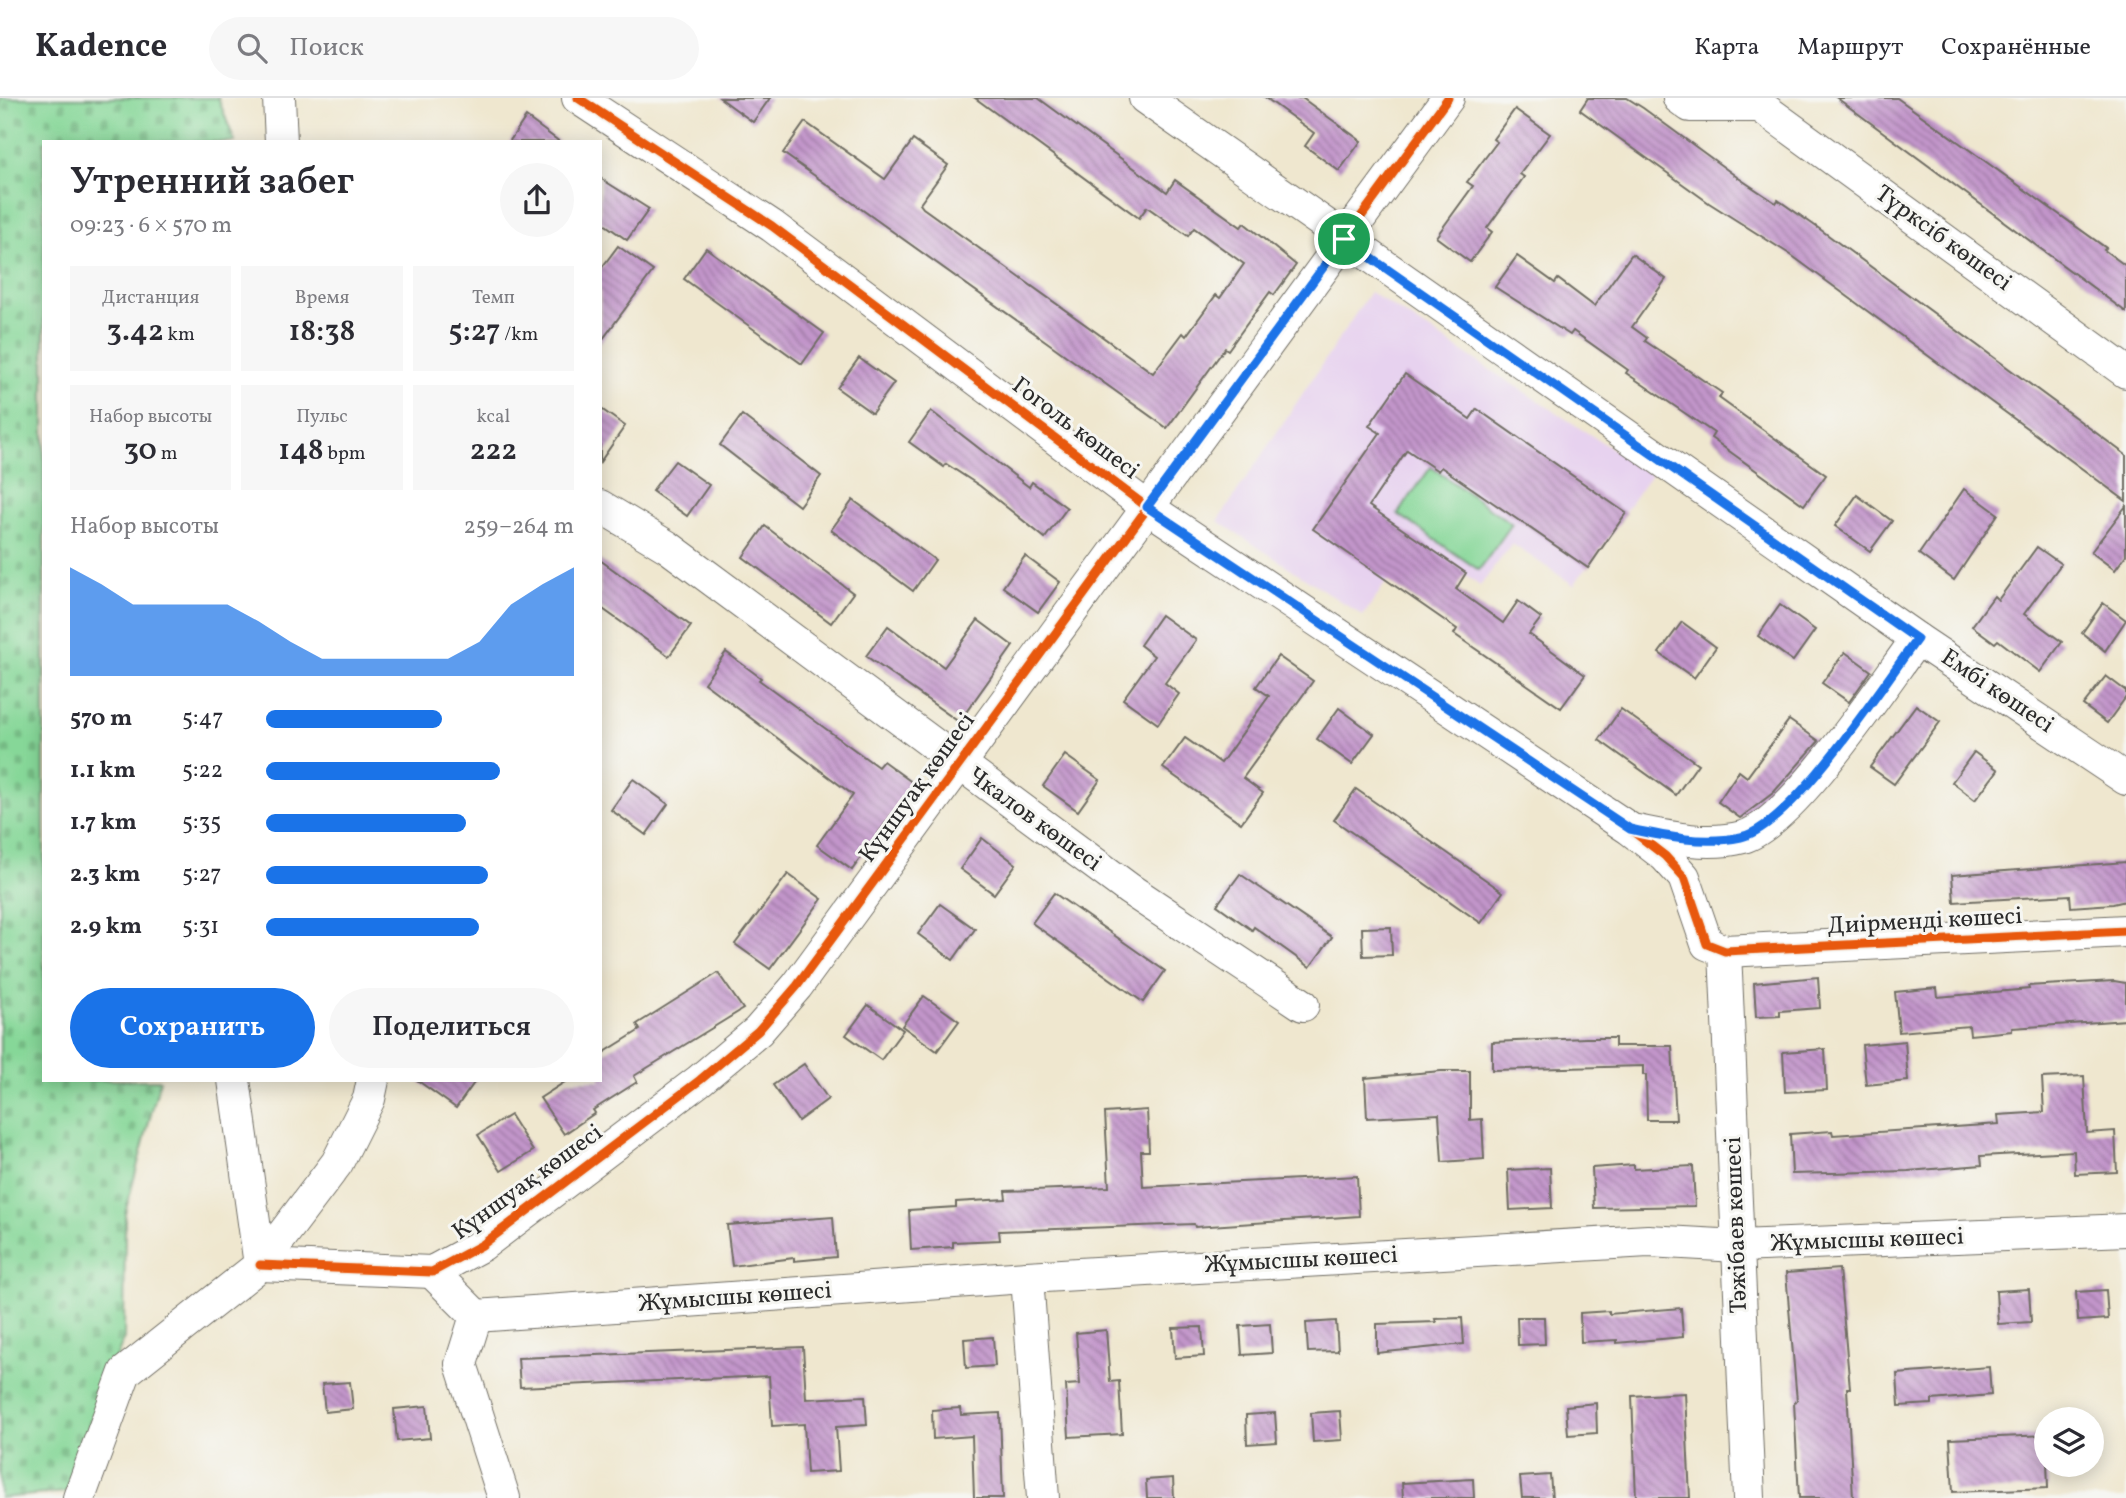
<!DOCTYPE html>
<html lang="ru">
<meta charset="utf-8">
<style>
body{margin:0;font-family:Vollkorn,serif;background:#f7f7f7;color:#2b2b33;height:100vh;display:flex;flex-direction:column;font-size:26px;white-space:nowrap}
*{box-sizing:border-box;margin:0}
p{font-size:23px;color:#7c7c81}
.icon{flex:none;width:38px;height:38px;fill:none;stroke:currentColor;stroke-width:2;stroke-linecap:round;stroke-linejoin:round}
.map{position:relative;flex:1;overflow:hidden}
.drawer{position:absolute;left:42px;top:42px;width:560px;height:942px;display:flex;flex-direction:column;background:#fff;border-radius:0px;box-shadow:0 4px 18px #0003}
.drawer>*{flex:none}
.controls{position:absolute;left:2034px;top:1309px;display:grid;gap:14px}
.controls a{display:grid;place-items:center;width:70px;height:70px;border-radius:50%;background:#fff;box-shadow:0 4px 18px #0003;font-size:35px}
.pin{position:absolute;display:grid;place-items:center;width:60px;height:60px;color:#fff;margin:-30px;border:4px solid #fff;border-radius:50%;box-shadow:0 2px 7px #0007}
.round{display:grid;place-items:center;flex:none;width:74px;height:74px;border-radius:37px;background:#f7f7f7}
.head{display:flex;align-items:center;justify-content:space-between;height:119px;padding:0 28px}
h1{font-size:38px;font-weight:600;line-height:52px}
.stats{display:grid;grid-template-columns:repeat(3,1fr);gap:10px;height:119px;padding:7px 28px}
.stats div{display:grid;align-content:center;border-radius:0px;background:#f7f7f7;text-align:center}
.stats b{font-size:30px;font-weight:600}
.stats small{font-size:19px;font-weight:400}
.stats p{font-size:19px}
.chart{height:196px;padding:14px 28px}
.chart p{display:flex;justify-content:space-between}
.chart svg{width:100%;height:126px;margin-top:7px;fill:#1a73e8;opacity:.7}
.cta{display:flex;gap:14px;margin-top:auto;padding:14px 28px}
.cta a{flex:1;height:80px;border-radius:42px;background:#1a73e8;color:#fff;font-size:28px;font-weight:600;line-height:80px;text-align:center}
.cta a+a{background:#f7f7f7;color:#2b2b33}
ul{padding:0 28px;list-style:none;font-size:23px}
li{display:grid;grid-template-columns:112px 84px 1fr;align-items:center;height:52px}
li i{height:18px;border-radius:9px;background:#1a73e8}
header{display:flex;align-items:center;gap:42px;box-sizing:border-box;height:98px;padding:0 35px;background:#fff;border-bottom:2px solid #e1e1e2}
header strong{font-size:33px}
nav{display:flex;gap:38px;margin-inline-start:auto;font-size:24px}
.search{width:490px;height:63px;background:#f7f7f7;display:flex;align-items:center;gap:18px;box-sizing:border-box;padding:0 24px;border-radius:38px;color:#7c7c81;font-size:26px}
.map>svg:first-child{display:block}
.built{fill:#e7d2ef}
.cemetery{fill:url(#cemetery-stones);stroke:#588162;stroke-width:2}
.park{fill:#86d798;stroke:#588162;stroke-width:2}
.building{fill:url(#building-back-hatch)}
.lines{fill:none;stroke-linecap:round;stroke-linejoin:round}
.minor-casing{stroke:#706d64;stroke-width:34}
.minor{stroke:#fff;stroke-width:32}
.cycleway-casing{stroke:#f6f6f2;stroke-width:13}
.cycleway{stroke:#e8590c;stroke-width:9}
.route-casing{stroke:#fff;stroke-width:14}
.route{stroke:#1a73e8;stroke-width:9}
.labels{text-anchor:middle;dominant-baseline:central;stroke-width:6;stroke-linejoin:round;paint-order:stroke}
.street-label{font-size:24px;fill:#2b2b2b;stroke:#f6f6f2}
</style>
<header>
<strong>Kadence</strong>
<div class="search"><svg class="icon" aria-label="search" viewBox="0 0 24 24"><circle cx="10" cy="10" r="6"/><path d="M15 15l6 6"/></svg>Поиск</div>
<nav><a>Карта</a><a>Маршрут</a><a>Сохранённые</a></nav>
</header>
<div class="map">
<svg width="2126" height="1400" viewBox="0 0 2126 1400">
<defs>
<pattern id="cemetery-stones" width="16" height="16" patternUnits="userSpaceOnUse" patternTransform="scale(1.75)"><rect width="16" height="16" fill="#86d798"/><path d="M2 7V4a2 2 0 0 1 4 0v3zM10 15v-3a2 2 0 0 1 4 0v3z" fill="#74b983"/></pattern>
<pattern id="building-back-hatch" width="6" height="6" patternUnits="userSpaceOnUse" patternTransform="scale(1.75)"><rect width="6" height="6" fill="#c295ca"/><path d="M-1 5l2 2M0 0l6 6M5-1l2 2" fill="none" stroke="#9e7aa4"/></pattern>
</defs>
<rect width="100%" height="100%" fill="#f6f6f2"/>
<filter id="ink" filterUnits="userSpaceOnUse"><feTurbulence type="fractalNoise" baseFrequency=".0143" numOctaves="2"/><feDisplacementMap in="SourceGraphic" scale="14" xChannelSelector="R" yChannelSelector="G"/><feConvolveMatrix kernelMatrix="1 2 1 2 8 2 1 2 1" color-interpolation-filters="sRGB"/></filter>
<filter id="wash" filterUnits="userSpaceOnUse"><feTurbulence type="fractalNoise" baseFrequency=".00686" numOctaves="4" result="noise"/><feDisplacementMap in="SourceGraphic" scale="28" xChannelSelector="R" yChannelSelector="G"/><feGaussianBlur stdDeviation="1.57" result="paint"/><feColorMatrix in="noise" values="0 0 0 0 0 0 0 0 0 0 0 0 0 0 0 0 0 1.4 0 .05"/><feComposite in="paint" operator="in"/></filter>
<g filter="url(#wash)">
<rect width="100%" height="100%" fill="#efe7cf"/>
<path class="built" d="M1370 194 1651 376 1574 487 1512 446 1480 488 1415 442 1363 518 1218 423Z"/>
<path class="cemetery" d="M0 0H218L235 44H44V982H160L125 1115 124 1240 66 1394 0 1400Z"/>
<path class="park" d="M1431 369 1512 426 1479 472 1398 416Z"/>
<g id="blocks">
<g class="building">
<path d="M720 0H770L753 24Z"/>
<path d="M975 0H1038L1167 94 1175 82 1241 129 1244 125 1296 167 1274 197 1270 194 1228 252 1225 250 1167 330 783 55 805 24 885 81 913 42 948 67 920 106 923 110 1153 275 1183 235 1186 238 1216 197 1220 200 1244 166 1194 130 1188 138 1147 109 1139 120Z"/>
<path d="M1266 0H1302L1361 43 1339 73 1305 48 1314 35Z"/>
<path d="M1588 0H1627L1643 10 1737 79 1776 105 1778 102 1821 132 2126 357V403L1791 157 1709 105 1580 12Z"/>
<path d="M1837 0H1897L2106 150 2104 152 2126 168V214Z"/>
<path d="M1515 11 1550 36 1520 76 1524 79 1487 130 1492 134 1470 164 1436 139 1473 88 1467 84 1497 44 1493 41Z"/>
<path d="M526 19 560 44H509Z"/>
<path d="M600 80 649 111 627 142 600 123Z"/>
<path d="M618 148 653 173 600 245V172Z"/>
<path d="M706 150 824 235 802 266 684 181Z"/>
<path d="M1632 156 1666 181 1632 229 1647 240 1645 243 1722 295 1719 300 1826 377 1804 407 1711 340 1714 335 1626 275 1628 272 1573 233 1570 237 1495 189 1517 158 1555 185 1558 181 1594 208Z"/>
<path d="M859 260 894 285 872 315 837 290Z"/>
<path d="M1405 276 1470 321 1477 311 1626 415 1588 470 1441 369 1438 373 1407 352 1369 408 1466 475 1456 491 1503 525 1518 503 1541 520 1529 536 1585 577 1561 610 1454 536 1457 531 1313 431 1380 335 1369 328Z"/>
<path d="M600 310 625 328 600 364Z"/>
<path d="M931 313 1029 389 1032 384 1067 410 1045 440 980 388 946 366 944 369 909 344Z"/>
<path d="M742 317 821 378 799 408 720 347Z"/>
<path d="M675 363 709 387 687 418 652 393Z"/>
<path d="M1964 391 1998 416 1954 482 1919 456Z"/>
<path d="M1857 397 1892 423 1870 453 1835 428Z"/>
<path d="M853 402 935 462 913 493 831 432Z"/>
<path d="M2126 408V457L2115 472 2091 454Z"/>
<path d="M765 428 853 495 831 525 743 459Z"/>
<path d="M2037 449 2061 466 2024 516 2062 544 2040 574 1998 542 1995 545 1972 528 1994 498 1998 502Z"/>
<path d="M1025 458 1060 484 1038 514 1003 489Z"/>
<path d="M600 462 691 528 669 558 600 509Z"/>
<path d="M2103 505 2126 522 2105 553 2082 535Z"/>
<path d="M1780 507 1815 532 1793 563 1758 538Z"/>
<path d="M1161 517 1196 542 1165 585 1179 596 1158 626 1123 601 1154 558 1140 547Z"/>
<path d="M978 522 1013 548 959 624 866 558 888 528 944 569Z"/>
<path d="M1682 524 1716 549 1694 580 1659 555Z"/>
<path d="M726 554 761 580 759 582 878 669 883 663 917 688 895 718 892 716 852 772 817 747 853 697 704 585Z"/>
<path d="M1845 554 1871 573 1849 604 1822 585Z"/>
<path d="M1278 558 1313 583 1243 680 1263 695 1241 725 1163 670 1185 640 1221 665 1269 598 1256 589Z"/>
<path d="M2106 578 2126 593V599L2107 625 2083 607Z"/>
<path d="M1916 607 1940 624 1894 686 1870 669Z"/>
<path d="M1339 610 1374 636 1352 666 1317 641Z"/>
<path d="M1621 611 1698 666 1676 697 1599 642Z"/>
<path d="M1789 622 1819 643 1773 695 1740 720 1718 704 1739 673 1747 679Z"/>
<path d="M1974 654 1998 672 1975 702 1952 684Z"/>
<path d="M1065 657 1100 682 1078 713 1043 688Z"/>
<path d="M633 681 668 706 646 737 611 712Z"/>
<path d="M1356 691 1503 794 1481 825 1334 722Z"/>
<path d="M982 740 1016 766 994 796 960 771Z"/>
<path d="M2126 764V803L2113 806 2071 809 2070 797 1954 804 1952 777Z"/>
<path d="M788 776 822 801 770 871 735 846Z"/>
<path d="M1240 776 1332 839 1310 869 1254 829 1252 832 1217 807Z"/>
<path d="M1054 795 1165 873 1143 904 1032 825Z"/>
<path d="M940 806 975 831 953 862 918 836Z"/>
<path d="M1391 829 1392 857 1363 858 1362 830Z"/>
<path d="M718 875 743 911 634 978 637 984 593 1012 595 1015 564 1036 540 1000 568 982H600V957L640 932 637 926Z"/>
<path d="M1818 879 1820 910 1780 913V918L1756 919 1754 885Z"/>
<path d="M2114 883 2126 885V922L2012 930V933L1970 937 1969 928 1899 934 1895 894 1937 890 1938 899 2029 891 2028 888Z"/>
<path d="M924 898 959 923 937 953 902 928Z"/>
<path d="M868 907 903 932 881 962 846 937Z"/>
<path d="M1586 940H1615V948H1672L1676 1022H1647L1646 977H1643V968L1492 972V944Z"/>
<path d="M1905 943 1908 983 1866 987 1862 947Z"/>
<path d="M1825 951 1827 992 1785 994 1783 954Z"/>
<path d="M804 966 828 1001 798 1023 773 987Z"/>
<path d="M1441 973H1470V1022L1482 1021 1484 1061 1442 1064 1439 1016 1367 1020 1365 980Z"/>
<path d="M2084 978 2087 1035 2115 1033 2117 1074 2075 1076 2074 1053 1981 1058 1982 1067 1908 1073 1792 1076 1790 1036 1832 1033 1833 1037 1999 1026 1998 1017 2044 1014 2042 980Z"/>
<path d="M417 982H476L456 1010Z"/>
<path d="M1147 1012 1149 1053H1141L1143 1089 1357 1078 1359 1118 1195 1129 1194 1126 999 1133 1000 1142 953 1144V1149L911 1152 909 1112 956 1109V1104L1006 1101 1005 1093 1109 1089 1105 1015Z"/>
<path d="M510 1017 533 1053 501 1073 478 1037Z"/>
<path d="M1634 1067V1071L1693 1068 1695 1108 1594 1110 1592 1070Z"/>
<path d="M1550 1070 1552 1110 1510 1112 1508 1072Z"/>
<path d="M833 1119 836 1159 794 1163V1160L732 1168 727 1127Z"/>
<path d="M1839 1171 1850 1290H1847L1853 1400H1799L1794 1304 1797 1303 1786 1175Z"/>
<path d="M2029 1191 2031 1224 1998 1226 1996 1193Z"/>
<path d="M2106 1192 2108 1221 2078 1223 2076 1194Z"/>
<path d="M1681 1210 1683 1239 1617 1245V1242L1581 1244 1580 1215 1609 1213V1216Z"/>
<path d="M1517 1219H1544L1545 1246 1518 1247Z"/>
<path d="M1462 1220 1464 1246 1377 1255V1226L1436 1224 1435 1221Z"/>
<path d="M1336 1223 1338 1253 1308 1254 1306 1225Z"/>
<path d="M1270 1226 1272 1255 1242 1257 1240 1228Z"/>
<path d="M1202 1229 1204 1258 1175 1260 1173 1230Z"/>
<path d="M1106 1232 1110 1284 1119 1283 1122 1336 1069 1339 1066 1287 1080 1286 1076 1235Z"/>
<path d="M993 1239 995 1268 966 1270 964 1241Z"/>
<path d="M803 1249 806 1301 865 1298 867 1327 836 1329 839 1373 807 1375 804 1326 772 1328 769 1278 520 1289 518 1260Z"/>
<path d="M1989 1269 1991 1297 1932 1302V1306L1899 1308 1897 1276Z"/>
<path d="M350 1284 353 1311 325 1314 322 1286Z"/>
<path d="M1685 1295 1690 1400H1636L1632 1298Z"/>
<path d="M1596 1305 1597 1335 1568 1337 1566 1308Z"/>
<path d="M427 1308 430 1340 397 1343 394 1311Z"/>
<path d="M960 1310 961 1317 1000 1315 1003 1400H974L972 1338 933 1341 932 1312Z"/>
<path d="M1340 1313 1342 1342 1313 1344 1311 1315Z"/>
<path d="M1275 1315 1277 1344 1247 1346 1246 1317Z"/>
<path d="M2046 1337 2048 1390 1953 1394 1950 1341Z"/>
<path d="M1550 1377 1552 1400H1522L1520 1379Z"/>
<path d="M1173 1380 1174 1400H1147L1146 1382Z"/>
<path d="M1473 1381 1474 1400H1403L1402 1385Z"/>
</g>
</g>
</g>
<g filter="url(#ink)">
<use href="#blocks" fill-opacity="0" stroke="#706d64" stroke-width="2"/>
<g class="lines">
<defs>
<g id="minor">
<path d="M279 0 281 44"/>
<path d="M578 0 772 128 1147 409 1630 731 1665 758 1684 779 1707 846 1725 853 2126 833"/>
<path d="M1145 0 1917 541 2126 681"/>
<path d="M1679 0 1690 8H1760"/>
<path d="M1756 0 1760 8 2126 274"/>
<path d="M600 408 668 449 1129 791 1303 907"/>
<path d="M1637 733C1671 740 1709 748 1743 739 1792 725 1884 585 1917 541"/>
<path d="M1725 853 1749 1400"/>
<path d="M234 982 260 1167"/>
<path d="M260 1167 432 1174 482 1147 700 982 758 933 797 888 1448 0"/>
<path d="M432 1174 476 1218"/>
<path d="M1027 1179 1043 1400"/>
<path d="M476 1218 1027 1179 1648 1143 1738 1148 2126 1132"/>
<path d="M476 1218 461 1266 504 1400"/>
<path d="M79 1400 125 1274 260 1167 337 1065 369 1001 373 982"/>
</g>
</defs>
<use href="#minor" class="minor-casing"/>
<use href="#minor" class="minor"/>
<defs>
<g id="cycleway">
<path d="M578 0 772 128 1147 409 1630 731 1665 758 1684 779 1707 846 1725 853 2126 833"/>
<path d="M260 1167 432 1174 482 1147 700 982 758 933 797 888 1448 0"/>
</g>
</defs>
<use href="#cycleway" class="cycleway-casing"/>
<use href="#cycleway" class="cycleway"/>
</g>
</g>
<g class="lines" filter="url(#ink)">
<defs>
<path id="route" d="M1344 141 1917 541C1884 585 1792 728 1741 739 1704 747 1667 739 1630 731L1147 409Z"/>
</defs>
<use href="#route" class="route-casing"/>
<use href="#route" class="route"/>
</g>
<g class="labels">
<g class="street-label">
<text transform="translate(1943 141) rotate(36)">Түрксіб көшесі</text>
<text transform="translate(1075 331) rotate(37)">Гоголь көшесі</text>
<text transform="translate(1997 594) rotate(34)">Ембі көшесі</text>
<text transform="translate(918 690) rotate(-54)">Күншуақ көшесі</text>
<text transform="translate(1034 722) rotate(36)">Чкалов көшесі</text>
<text transform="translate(1925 824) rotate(-3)">Диірменді көшесі</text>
<text transform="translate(528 1085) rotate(-36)">Күншуақ көшесі</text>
<text transform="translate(1737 1127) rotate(-92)">Тәжібаев көшесі</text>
<text transform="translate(1867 1143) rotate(-2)">Жұмысшы көшесі</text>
<text transform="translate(1301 1163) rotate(-3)">Жұмысшы көшесі</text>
<text transform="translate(735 1200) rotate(-4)">Жұмысшы көшесі</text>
</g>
</g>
</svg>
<div class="controls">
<a><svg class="icon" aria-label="layers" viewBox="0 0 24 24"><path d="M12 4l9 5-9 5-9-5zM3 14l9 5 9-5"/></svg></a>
</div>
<div class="pin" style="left:1344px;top:141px;background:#1e9e55"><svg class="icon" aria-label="arrive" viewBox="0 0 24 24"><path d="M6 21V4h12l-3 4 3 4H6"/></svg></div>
<section class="drawer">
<div class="head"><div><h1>Утренний забег</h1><p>09:23 · 6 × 570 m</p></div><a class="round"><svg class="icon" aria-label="share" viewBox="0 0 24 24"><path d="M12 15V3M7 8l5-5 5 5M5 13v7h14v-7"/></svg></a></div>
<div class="stats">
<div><p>Дистанция</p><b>3.42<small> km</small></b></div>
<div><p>Время</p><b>18:38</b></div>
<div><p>Темп</p><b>5:27<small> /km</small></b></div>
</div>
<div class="stats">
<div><p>Набор высоты</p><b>30<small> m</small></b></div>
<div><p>Пульс</p><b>148<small> bpm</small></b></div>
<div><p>kcal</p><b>222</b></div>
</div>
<div class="chart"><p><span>Набор высоты</span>259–264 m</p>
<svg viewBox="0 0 160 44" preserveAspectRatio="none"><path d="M0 44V6L10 12L20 19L30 19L40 19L50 19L60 25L70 32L80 38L90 38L100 38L110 38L120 38L130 32L140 19L150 12L160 6V44z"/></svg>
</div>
<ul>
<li><b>570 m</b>5:47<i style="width:57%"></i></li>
<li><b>1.1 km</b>5:22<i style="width:76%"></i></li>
<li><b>1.7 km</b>5:35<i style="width:65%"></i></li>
<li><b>2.3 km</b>5:27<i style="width:72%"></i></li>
<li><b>2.9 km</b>5:31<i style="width:69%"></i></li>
</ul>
<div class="cta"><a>Сохранить</a><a>Поделиться</a></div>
</section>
</div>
